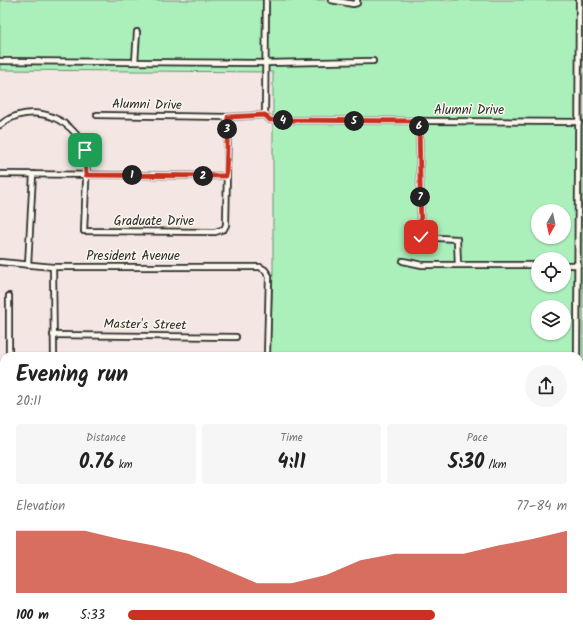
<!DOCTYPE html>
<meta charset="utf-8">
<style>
body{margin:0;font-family:Kalam,sans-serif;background:#f6f6f6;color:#222;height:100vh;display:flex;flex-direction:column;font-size:15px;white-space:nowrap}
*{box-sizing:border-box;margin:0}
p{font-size:13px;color:#767676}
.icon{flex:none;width:22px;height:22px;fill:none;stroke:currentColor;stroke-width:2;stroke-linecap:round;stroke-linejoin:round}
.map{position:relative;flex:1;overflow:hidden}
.details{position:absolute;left:0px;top:352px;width:583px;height:286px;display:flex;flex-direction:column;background:#fff;border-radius:12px 12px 0 0;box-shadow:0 1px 3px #0004}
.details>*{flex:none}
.needle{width:26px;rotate:189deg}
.controls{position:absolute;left:531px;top:204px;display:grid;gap:8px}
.controls a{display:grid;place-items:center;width:40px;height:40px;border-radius:50%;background:#fff;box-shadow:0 1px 3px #0004;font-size:20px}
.pin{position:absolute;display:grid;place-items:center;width:34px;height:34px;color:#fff;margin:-17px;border-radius:8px;box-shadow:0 2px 6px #0006}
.km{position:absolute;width:20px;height:20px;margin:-10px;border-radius:50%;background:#222;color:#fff;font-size:11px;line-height:20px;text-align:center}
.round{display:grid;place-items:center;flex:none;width:42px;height:42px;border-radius:21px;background:#f6f6f6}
.summary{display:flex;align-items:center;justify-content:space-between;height:68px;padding:0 16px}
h1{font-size:22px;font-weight:800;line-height:30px}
.metrics{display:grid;grid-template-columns:repeat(3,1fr);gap:6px;height:68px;padding:4px 16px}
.metrics div{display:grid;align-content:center;border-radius:4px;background:#f6f6f6;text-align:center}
.metrics b{font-size:20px;font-weight:800}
.metrics small{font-size:11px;font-weight:400}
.metrics p{font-size:11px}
.chart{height:112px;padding:8px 16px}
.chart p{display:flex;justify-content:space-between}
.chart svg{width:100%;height:72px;margin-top:4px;fill:#c8321e;opacity:.7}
ul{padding:0 16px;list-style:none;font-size:13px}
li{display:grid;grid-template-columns:64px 48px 1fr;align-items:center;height:30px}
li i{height:10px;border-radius:5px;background:#c8321e}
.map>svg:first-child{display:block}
.built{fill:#ecd2d8}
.green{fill:#abf0bb;stroke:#6b8e73;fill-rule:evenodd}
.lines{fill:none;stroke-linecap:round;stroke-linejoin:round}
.minor-casing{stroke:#2b2b2b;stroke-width:8}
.minor{stroke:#fbf7ec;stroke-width:4.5}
.route-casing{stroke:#fff;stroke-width:8}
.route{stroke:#c8321e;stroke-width:5}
.labels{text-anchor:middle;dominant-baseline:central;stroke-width:3;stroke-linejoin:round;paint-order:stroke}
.street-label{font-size:13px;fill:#2b2b2b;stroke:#fbf7ec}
</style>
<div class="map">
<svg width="583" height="638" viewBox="0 0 583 638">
<rect width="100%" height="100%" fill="#f4e6e3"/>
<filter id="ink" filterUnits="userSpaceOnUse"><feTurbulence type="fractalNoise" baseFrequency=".025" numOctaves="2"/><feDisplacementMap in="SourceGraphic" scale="8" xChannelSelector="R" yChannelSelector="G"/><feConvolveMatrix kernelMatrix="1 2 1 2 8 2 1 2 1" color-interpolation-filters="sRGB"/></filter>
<g filter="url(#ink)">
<rect class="built" x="443" y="634" width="83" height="4"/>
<g class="green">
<path d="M0 0H583V616H579V356H270L273 271V72L0 70ZM538 211H564V237H538ZM538 259H564V285H538ZM538 307H564V333H538Z"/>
<rect x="168" y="634" width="83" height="4"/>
</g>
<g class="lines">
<defs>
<g id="minor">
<path d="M331 0 353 4 357 3V0"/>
<path d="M0 61 266 63 373 61"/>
<path d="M135 62 137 32"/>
<path d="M97 115 228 117 265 115"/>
<path d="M265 115 270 120 579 122"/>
<path d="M265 115 266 0"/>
<path d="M419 121 421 237 457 239 458 265"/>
<path d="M0 125C31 99 80 119 87 158L84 231 215 232 224 229 226 225 228 117"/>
<path d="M0 174 226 176"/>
<path d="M403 261 422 265H538"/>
<path d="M0 262 53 267H260L265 270 269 276 267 356"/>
<path d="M28 265 33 174"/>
<path d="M564 265H578"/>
<path d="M53 267 54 356"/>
<path d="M53 335 236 337"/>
<path d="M9 356V296"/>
<path d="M577 356 579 0"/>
<path d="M579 466 583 468"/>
<path d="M0 469H4"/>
<path d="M2 620V638"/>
<path d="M579 620H583"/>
<path d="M52 638V634"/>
<path d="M97 638V634"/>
<path d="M144 638V634"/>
<path d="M256 638V634"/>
<path d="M303 638V634"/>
<path d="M347 638V634"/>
<path d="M393 638V634"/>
<path d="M438 638V634"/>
</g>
</defs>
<use href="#minor" class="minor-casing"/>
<use href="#minor" class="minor"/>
</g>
</g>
<g class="lines" filter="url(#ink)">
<defs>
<path id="route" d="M85 150 86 175 226 176 228 117 265 115 270 120 419 121 421 237"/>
</defs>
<use href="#route" class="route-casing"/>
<use href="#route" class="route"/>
</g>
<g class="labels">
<g class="street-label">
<text transform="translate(147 105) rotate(1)">Alumni Drive</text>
<text x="469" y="110">Alumni Drive</text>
<text x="154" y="221">Graduate Drive</text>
<text x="133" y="256">President Avenue</text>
<text transform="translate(145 325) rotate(1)">Master's Street</text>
</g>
</g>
</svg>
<div class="controls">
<a><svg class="needle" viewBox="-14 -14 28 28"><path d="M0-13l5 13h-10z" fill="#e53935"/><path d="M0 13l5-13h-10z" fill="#767676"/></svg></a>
<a><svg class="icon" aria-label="locate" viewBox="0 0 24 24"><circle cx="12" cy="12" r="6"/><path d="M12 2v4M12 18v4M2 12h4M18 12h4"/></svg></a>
<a><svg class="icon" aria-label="layers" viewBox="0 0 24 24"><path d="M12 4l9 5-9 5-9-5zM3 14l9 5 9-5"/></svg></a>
</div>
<div class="pin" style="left:85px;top:150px;background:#1e9e55"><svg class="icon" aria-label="arrive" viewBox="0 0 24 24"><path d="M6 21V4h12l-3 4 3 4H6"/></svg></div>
<div class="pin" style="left:421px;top:237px;background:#d93025"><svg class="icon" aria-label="check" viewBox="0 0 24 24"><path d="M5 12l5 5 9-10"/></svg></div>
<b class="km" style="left:132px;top:175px">1</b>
<b class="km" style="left:203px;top:176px">2</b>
<b class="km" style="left:227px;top:129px">3</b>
<b class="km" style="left:283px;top:120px">4</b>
<b class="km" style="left:354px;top:121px">5</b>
<b class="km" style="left:419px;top:126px">6</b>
<b class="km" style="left:420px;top:197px">7</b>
<section class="details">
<div class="summary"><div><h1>Evening run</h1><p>20:11</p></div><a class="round"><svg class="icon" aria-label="share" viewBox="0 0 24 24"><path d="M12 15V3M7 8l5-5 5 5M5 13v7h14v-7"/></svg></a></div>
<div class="metrics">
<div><p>Distance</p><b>0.76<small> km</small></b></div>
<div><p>Time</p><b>4:11</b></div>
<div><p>Pace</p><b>5:30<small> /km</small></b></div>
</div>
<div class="chart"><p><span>Elevation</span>77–84 m</p>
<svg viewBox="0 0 160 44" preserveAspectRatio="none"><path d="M0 44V6L10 6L20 6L30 11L40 15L50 20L60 29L70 38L80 38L90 33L100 24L110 20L120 20L130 20L140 15L150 11L160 6V44z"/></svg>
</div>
<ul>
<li><b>100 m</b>5:33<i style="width:70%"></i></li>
</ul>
</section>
</div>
